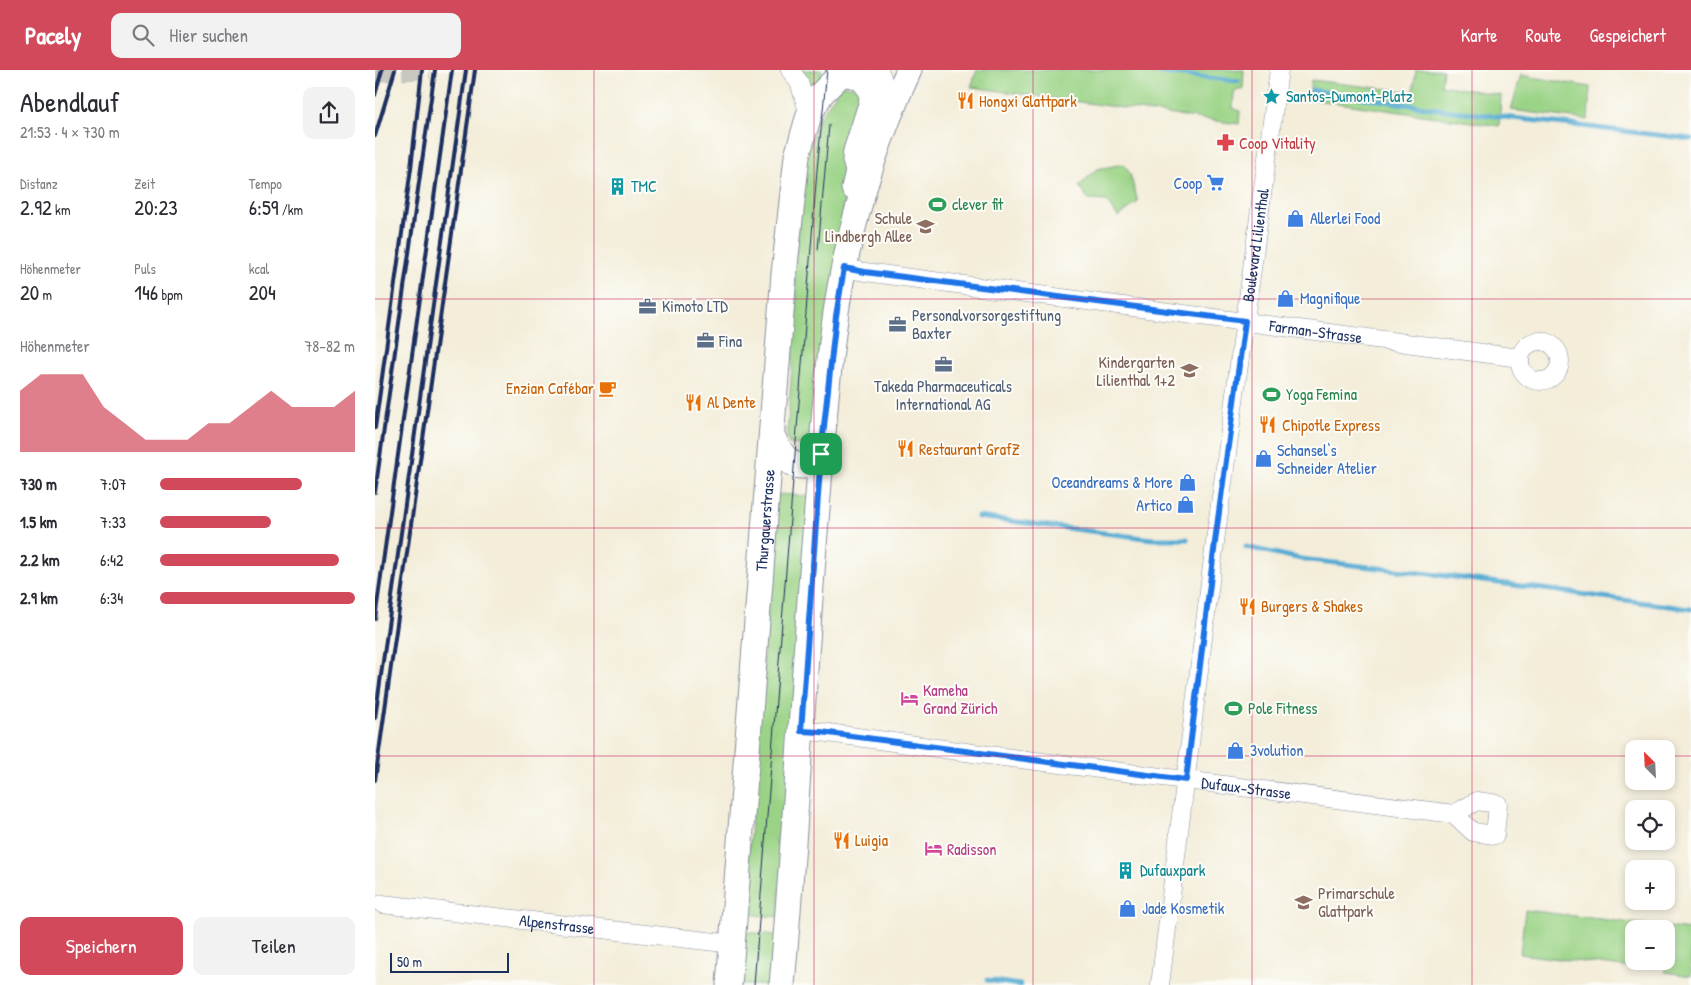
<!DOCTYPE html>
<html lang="de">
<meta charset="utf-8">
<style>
body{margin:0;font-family:"Patrick Hand",sans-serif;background:#f2f2f3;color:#2b2b33;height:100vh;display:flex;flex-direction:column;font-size:19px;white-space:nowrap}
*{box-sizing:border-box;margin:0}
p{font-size:16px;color:#7c7c81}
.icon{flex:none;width:28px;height:28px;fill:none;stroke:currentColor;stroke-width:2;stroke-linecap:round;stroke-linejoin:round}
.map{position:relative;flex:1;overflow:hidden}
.panel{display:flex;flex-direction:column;background:#fff;width:375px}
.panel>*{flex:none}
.needle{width:32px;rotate:336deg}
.buttons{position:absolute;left:1250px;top:670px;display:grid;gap:10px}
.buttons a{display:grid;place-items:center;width:50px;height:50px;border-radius:10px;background:#fff;box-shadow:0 2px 8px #0003;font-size:25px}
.scale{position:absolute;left:15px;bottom:12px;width:119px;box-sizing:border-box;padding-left:5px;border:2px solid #1b2f5e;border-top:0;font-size:14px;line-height:18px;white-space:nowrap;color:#1b2f5e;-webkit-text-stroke:4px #fdfcf7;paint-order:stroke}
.pin{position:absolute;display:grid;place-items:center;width:42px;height:42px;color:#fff;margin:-21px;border-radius:10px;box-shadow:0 2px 8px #0006}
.round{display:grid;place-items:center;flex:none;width:52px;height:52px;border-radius:10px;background:#f2f2f3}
.overview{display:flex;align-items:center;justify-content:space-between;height:85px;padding:0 20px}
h1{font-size:28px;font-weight:600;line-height:38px}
.figures{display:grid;grid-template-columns:repeat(3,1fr);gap:8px;height:85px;padding:5px 20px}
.figures div{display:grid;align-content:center}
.figures b{font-size:21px;font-weight:600}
.figures small{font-size:14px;font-weight:400}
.figures p{font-size:14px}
.chart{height:140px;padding:10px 20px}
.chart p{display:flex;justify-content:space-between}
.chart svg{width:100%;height:90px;margin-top:5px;fill:#d1495b;opacity:.7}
.action{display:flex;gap:10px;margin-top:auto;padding:10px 20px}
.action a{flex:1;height:58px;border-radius:10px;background:#d1495b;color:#fff;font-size:20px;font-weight:600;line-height:58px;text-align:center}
.action a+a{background:#f2f2f3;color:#2b2b33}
ul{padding:0 20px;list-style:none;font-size:16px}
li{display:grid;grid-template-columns:80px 60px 1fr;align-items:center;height:38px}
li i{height:12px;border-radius:6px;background:#d1495b}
header{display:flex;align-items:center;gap:30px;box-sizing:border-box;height:70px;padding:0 25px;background:#d1495b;color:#fff}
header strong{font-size:24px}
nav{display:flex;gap:28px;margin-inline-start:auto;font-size:18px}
.search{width:350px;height:45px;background:#f2f2f3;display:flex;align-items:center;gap:12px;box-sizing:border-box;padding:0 18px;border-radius:10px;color:#7c7c81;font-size:19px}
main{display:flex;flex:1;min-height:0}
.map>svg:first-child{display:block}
.green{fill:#9ad385;stroke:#5a8172}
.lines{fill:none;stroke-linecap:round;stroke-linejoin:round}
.stream{stroke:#57acd3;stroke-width:5}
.street-tunnel{stroke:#c8c7c0;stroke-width:18;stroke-dasharray:18 9;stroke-linecap:butt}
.street-casing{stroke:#878e9c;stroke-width:19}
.secondary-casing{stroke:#878e9c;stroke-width:27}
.street{stroke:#fff;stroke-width:18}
.secondary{stroke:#fff;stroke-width:25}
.tram{stroke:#1b2f5e;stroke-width:1}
.rail{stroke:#1b2f5e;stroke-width:4}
.route-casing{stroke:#fff;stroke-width:10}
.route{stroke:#1a73e8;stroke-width:6}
.grid{fill:none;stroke:#c2185b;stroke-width:1;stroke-opacity:0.55}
.labels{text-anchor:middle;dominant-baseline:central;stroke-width:4;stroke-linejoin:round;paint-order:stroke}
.culture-label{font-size:16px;fill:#0d838f;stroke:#fdfcf7;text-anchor:start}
.food-label{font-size:16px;fill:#c56008;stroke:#fdfcf7;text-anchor:start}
.health-label{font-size:16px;fill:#be3a42;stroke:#fdfcf7;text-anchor:start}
.shop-label{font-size:16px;fill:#366cbe;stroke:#fdfcf7;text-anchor:start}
.leisure-label{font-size:16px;fill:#27864d;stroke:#fdfcf7;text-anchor:start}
.education-label{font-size:16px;fill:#785e54;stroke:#fdfcf7;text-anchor:end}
.street-label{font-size:16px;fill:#1b2f5e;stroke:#fdfcf7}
.service-label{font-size:16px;fill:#4e5e75;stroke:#fdfcf7;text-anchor:start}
.hotel-label{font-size:16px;fill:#b23c85;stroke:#fdfcf7;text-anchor:start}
</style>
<header>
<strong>Pacely</strong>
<div class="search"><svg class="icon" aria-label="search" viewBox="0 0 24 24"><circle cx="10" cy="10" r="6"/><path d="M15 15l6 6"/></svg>Hier suchen</div>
<nav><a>Karte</a><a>Route</a><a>Gespeichert</a></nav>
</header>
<main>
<section class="panel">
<div class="overview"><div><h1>Abendlauf</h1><p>21:53 · 4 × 730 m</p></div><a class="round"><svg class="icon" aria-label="share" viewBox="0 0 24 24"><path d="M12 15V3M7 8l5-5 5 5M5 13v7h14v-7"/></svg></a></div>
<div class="figures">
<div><p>Distanz</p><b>2.92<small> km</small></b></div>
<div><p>Zeit</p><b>20:23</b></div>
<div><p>Tempo</p><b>6:59<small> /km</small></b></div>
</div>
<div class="figures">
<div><p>Höhenmeter</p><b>20<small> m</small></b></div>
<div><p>Puls</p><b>146<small> bpm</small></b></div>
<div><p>kcal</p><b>204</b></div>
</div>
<div class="chart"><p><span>Höhenmeter</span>78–82 m</p>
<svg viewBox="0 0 160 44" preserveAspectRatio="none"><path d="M0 44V14L10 6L20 6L30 6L40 22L50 30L60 38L70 38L80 38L90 30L100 30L110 22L120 14L130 22L140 22L150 22L160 14V44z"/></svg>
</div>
<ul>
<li><b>730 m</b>7:07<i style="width:73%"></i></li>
<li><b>1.5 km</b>7:33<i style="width:57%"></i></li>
<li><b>2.2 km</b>6:42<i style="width:92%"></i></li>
<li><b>2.9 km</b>6:34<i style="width:100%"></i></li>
</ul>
<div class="action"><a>Speichern</a><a>Teilen</a></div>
</section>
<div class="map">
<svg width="1316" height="915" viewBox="0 0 1316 915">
<rect width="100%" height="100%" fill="#fdfcf7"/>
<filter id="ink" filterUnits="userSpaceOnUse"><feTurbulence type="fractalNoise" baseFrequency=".02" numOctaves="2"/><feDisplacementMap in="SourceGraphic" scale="10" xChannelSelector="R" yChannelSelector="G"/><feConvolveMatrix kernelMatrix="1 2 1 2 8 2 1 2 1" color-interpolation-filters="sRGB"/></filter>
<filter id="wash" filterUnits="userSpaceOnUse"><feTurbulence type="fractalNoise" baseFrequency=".0096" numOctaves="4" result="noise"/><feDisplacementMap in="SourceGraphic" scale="20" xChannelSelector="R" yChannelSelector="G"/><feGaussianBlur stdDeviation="1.12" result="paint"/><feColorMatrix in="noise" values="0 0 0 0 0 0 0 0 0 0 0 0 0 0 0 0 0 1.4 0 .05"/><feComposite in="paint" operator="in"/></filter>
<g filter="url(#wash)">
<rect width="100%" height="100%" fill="#f3edd9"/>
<g class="green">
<path d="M425 0H447L446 12 437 23Z"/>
<path d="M602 0H869L868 19H862L859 23 858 38 865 41 864 54 596 17Z"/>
<path d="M1041 0H1068L1066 15 1126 25 1124 56 934 29 936 10 1038 22Z"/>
<path d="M1146 5 1215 17 1213 50 1136 40Z"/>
<path d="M467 15 487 18 469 121V151L439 376 414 374 412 365 422 226 419 202 430 89 444 48Z"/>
<path d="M749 94 755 104 763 132 743 147 731 131 714 130 704 116 722 99Z"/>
<path d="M401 424 435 426 403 847 369 844Z"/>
<path d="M1150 840 1316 860V906L1290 902 1292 892 1284 891H1291V859H1259V888L1256 898 1145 884Z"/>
<path d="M367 862 402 865 398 915H363Z"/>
</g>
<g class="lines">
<g class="stream">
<path d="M760 0 863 11"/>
<path d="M937 20 1070 40 1316 69"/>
<path d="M603 447 777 469H812"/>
<path d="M871 477 926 489 1064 505 1316 539"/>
<path d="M612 910 645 915"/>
</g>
</g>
</g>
<g filter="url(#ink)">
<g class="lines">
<path class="street-tunnel" d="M0 3 55 0"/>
<defs>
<g id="street">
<path d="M415 0 424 12 434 45"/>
<path d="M502 46C508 30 513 17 504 0"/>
<path id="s1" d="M469 198 490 202 1145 288"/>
<circle cx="1165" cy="291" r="20"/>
<path id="s2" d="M426 661 446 662 605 684 1079 744 1098 762 1120 765 1123 734 1102 731 1079 744"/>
<path id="s3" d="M7 834 358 874"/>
<path id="s4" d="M785 915 841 464 904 0"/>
</g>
<g id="secondary">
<path d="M466 4C484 3 496 12 497 31L481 81 480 90 483 101 479 118"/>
<path d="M397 365C406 387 424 411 446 384"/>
<path id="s5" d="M354 915 395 382 409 204 422 86 434 45 446 24 470 0"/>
<path d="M407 915C420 765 428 614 440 463 447 381 451 299 465 217 479 142 502 69 534 0"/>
</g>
</defs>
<use href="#street" class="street-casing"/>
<use href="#secondary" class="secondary-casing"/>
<use href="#street" class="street"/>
<use href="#secondary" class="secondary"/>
<g class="tram">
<path d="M443 180 454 55"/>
<path d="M379 915 442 100 452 0"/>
</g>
<g class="rail">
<path d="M0 25 7 0"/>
<path d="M0 66 20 0"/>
<path d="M0 358 36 98 47 0"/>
<path d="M0 422 60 0"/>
<path d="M0 549 77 0"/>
<path d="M0 648 91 0"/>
<path d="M0 710 100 0"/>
</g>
</g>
</g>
<g class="lines" filter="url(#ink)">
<defs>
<path id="route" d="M469 198 490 202 870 251 841 464 811 710 446 662 426 661 446 384 461 246Z"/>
</defs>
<use href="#route" class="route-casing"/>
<use href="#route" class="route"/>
</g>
<path class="grid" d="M219 0V915M439 0V915M658 0V915M877 0V915M1097 0V915M0 229H1316M0 458H1316M0 686H1259M1291 686H1316"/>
<defs>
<symbol id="sight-bare" viewBox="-9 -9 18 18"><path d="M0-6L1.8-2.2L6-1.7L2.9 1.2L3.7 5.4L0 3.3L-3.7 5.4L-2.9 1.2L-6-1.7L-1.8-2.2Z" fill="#0f9aa8" stroke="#fdfcf7" stroke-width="2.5" paint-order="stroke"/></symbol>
<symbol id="restaurant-bare" viewBox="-9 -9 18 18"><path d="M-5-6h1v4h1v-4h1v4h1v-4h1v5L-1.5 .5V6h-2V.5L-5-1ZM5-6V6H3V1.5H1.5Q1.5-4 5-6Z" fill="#e8710a" stroke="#fdfcf7" stroke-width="2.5" paint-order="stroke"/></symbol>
<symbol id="pharmacy-bare" viewBox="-9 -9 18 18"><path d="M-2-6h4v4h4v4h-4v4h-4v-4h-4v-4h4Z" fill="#e0444e" stroke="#fdfcf7" stroke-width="2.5" paint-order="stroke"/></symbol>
<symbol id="supermarket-bare" viewBox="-9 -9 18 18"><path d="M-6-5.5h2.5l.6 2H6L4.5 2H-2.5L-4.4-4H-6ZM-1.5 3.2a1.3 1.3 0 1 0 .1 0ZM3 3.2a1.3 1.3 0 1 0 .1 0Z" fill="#3f7fe0" stroke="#fdfcf7" stroke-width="2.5" paint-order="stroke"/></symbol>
<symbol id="building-bare" viewBox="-9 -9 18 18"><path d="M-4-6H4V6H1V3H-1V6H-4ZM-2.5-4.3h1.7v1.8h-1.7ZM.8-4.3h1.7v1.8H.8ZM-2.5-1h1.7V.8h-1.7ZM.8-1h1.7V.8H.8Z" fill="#0f9aa8" stroke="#fdfcf7" stroke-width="2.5" paint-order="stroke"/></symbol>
<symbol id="stadium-bare" viewBox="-9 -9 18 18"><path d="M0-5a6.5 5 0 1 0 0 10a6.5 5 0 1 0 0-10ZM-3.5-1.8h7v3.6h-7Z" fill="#2e9e5b" stroke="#fdfcf7" stroke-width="2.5" paint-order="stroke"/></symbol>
<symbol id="shop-bare" viewBox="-9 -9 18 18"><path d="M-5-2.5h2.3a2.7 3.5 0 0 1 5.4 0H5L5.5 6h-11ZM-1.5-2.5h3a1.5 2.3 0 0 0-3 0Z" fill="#3f7fe0" stroke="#fdfcf7" stroke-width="2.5" paint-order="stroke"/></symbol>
<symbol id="school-bare" viewBox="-9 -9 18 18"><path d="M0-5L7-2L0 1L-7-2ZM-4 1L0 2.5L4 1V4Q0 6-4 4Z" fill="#8d6e63" stroke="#fdfcf7" stroke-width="2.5" paint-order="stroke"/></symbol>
<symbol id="office-bare" viewBox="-9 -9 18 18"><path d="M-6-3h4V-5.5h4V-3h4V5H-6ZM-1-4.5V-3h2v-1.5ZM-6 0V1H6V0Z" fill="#5c6f8a" stroke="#fdfcf7" stroke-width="2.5" paint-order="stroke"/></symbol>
<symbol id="cafe-bare" viewBox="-9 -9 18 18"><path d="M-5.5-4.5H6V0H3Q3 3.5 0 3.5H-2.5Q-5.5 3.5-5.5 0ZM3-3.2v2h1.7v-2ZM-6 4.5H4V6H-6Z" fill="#e8710a" stroke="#fdfcf7" stroke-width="2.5" paint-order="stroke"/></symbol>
<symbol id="hotel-bare" viewBox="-9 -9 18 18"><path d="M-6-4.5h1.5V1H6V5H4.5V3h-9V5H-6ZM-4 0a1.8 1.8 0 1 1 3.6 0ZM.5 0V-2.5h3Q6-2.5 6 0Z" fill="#d1479c" stroke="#fdfcf7" stroke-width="2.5" paint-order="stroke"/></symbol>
</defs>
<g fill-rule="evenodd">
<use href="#sight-bare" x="884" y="14" width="25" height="25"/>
<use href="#restaurant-bare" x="578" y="18" width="25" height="25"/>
<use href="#pharmacy-bare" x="838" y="60" width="25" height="25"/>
<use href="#supermarket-bare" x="828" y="100" width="25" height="25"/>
<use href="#building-bare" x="230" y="104" width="25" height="25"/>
<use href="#stadium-bare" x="550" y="122" width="25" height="25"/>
<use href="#shop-bare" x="908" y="136" width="25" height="25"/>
<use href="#school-bare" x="538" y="144" width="25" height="25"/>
<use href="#shop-bare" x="898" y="216" width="25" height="25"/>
<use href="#office-bare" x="260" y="224" width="25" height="25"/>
<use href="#office-bare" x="510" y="242" width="25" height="25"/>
<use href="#office-bare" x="318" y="258" width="25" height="25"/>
<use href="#office-bare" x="556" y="282" width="25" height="25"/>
<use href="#school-bare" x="802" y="288" width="25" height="25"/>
<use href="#cafe-bare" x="220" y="306" width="25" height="25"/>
<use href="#stadium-bare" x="884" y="312" width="25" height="25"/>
<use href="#restaurant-bare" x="306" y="320" width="25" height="25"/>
<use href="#restaurant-bare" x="880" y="342" width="25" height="25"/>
<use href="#restaurant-bare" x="518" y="366" width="25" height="25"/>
<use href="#shop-bare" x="876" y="376" width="25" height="25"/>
<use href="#shop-bare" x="800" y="400" width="25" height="25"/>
<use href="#shop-bare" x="798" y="422" width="25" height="25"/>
<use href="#restaurant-bare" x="860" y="524" width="25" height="25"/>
<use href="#hotel-bare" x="522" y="616" width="25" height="25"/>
<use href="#stadium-bare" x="846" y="626" width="25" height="25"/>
<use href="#shop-bare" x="848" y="668" width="25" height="25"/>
<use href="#restaurant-bare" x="454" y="758" width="25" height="25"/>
<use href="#hotel-bare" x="546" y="766" width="25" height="25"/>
<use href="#building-bare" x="738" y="788" width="25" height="25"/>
<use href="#school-bare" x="916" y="820" width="25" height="25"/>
<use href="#shop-bare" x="740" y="826" width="25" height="25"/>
</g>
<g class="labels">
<g class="culture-label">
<text x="911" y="26">Santos-Dumont-Platz</text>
<text x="256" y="116">TMC</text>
<text x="765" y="800">Dufauxpark</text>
</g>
<g class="food-label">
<text x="604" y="31">Hongxi Glattpark</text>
<text x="219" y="318" text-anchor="end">Enzian Cafébar</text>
<text x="332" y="332">Al Dente</text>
<text x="907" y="355">Chipotle Express</text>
<text x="544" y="379">Restaurant GrafZ</text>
<text x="886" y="536">Burgers &amp; Shakes</text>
<text x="480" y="770">Luigia</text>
</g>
<g class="health-label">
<text x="864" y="73">Coop Vitality</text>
</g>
<g class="shop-label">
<text x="827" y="113" text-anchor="end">Coop</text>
<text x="935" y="148">Allerlei Food</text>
<text x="925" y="228">Magnifique</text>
<text x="902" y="380">Schansel‘s<tspan x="902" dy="18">Schneider Atelier</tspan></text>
<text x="798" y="412" text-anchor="end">Oceandreams &amp; More</text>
<text x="797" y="435" text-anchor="end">Artico</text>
<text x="875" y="680">3volution</text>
<text x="767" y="838">Jade Kosmetik</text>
</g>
<g class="leisure-label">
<text x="577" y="134">clever fit</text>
<text x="911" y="324">Yoga Femina</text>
<text x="873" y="638">Pole Fitness</text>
</g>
<g class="education-label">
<text x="537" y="148">Schule<tspan x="537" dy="18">Lindbergh Allee</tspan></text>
<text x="800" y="292">Kindergarten<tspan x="800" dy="18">Lilienthal 1+2</tspan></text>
<text x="943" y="823" text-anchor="start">Primarschule<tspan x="943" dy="18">Glattpark</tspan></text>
</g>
<g class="street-label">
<text stroke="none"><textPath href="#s4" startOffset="746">Boulevard Lilienthal</textPath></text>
<text stroke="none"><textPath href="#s1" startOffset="476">Farman-Strasse</textPath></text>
<text stroke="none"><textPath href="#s5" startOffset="466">Thurgauerstrasse</textPath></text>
<text stroke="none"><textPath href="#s2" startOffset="449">Dufaux-Strasse</textPath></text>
<text stroke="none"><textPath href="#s3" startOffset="176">Alpenstrasse</textPath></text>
</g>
<g class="service-label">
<text x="287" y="236">Kimoto LTD</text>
<text x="537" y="245">Personalvorsorgestiftung<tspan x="537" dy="18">Baxter</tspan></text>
<text x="344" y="271">Fina</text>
<text x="568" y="316" text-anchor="middle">Takeda Pharmaceuticals<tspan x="568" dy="18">International AG</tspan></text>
</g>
<g class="hotel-label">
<text x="548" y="620">Kameha<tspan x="548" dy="18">Grand Zürich</tspan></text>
<text x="572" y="779">Radisson</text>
</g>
</g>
</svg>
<div class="buttons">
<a><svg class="needle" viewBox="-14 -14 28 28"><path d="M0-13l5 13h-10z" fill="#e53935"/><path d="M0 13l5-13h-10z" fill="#7c7c81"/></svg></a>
<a><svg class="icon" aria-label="locate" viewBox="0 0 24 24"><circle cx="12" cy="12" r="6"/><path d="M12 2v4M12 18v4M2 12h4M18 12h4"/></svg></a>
<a>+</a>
<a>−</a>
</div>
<div class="scale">50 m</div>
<div class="pin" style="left:446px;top:384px;background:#1e9e55"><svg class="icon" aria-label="arrive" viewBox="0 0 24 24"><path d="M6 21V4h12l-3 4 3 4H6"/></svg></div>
</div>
</main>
